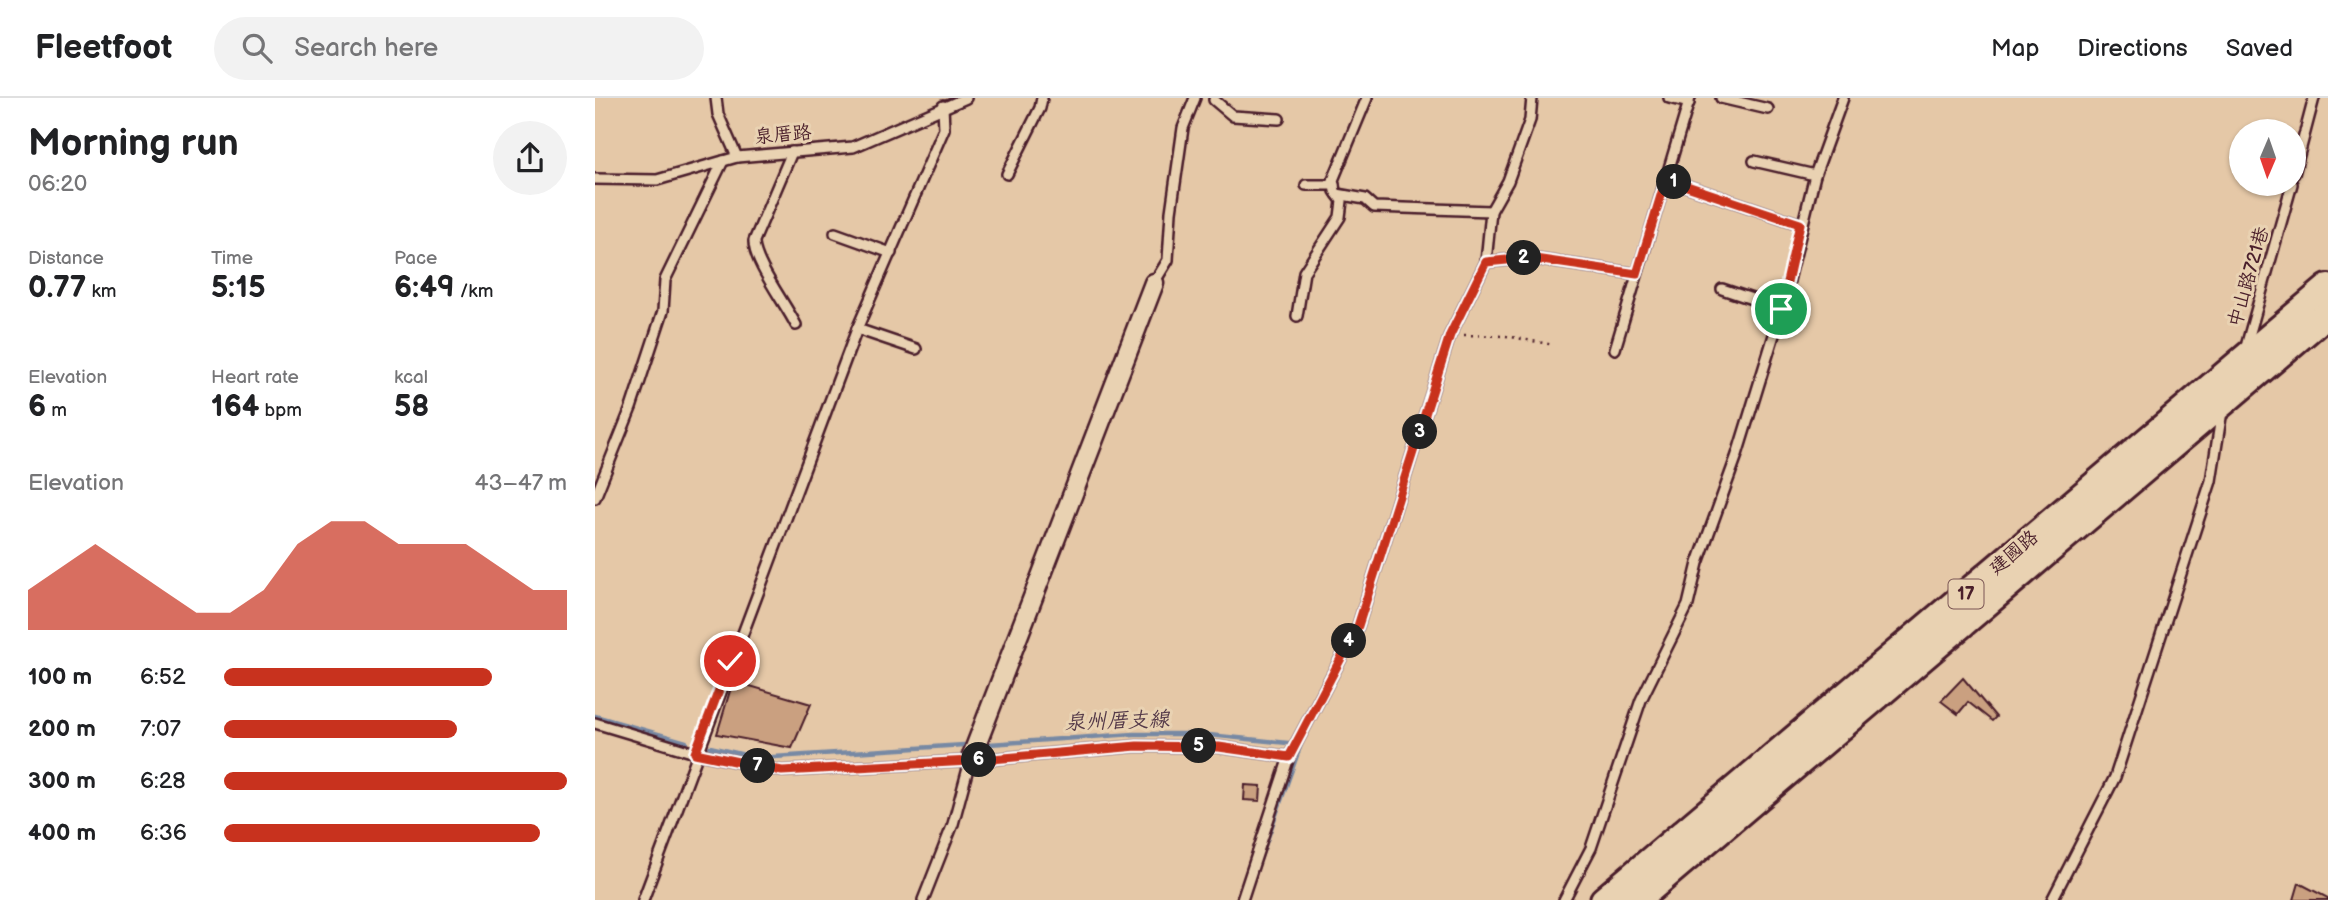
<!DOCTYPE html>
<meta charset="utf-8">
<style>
body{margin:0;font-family:"Balsamiq Sans","LXGW WenKai TC",sans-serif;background:#f2f2f2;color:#202124;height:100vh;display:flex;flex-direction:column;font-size:26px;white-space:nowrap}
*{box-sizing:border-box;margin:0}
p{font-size:23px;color:#757577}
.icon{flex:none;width:38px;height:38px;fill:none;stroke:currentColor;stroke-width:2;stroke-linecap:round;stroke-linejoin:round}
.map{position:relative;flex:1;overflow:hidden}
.panel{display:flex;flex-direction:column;background:#fff;width:595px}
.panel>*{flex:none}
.needle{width:46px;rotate:182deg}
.buttons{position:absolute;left:1634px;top:21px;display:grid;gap:14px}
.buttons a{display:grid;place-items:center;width:77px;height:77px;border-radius:50%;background:#fff;box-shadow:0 2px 5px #0004;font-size:35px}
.pin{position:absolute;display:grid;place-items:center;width:60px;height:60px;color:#fff;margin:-30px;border:4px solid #fff;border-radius:50%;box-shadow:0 2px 7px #0007}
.km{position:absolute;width:35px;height:35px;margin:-18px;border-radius:50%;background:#222;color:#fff;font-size:19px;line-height:35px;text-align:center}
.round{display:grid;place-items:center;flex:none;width:74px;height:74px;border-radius:37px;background:#f2f2f2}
.overview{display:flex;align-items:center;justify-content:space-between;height:119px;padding:0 28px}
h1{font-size:38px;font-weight:800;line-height:52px}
.stats{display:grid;grid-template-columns:repeat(3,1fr);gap:10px;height:119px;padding:7px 28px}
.stats div{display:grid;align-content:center}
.stats b{font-size:30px;font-weight:800}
.stats small{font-size:19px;font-weight:400}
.stats p{font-size:19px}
.chart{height:196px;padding:14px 28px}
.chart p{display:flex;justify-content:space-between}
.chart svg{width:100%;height:126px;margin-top:7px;fill:#c8321e;opacity:.7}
ul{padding:0 28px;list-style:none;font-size:23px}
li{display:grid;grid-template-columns:112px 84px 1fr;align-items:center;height:52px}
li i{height:18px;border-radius:9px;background:#c8321e}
header{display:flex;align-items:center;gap:42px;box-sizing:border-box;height:98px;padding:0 35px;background:#fff;border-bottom:2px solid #e0e0e0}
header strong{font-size:33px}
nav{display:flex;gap:38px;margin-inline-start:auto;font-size:24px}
.search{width:490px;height:63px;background:#f2f2f2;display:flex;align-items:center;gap:18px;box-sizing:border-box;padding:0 24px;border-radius:38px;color:#757577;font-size:26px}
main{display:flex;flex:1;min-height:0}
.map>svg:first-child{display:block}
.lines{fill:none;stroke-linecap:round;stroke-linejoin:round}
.stream{stroke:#7789a4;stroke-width:4.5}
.building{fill:#caa080;stroke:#4a1f2b;stroke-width:2}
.service-casing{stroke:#4a1f2b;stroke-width:14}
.minor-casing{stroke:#4a1f2b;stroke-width:23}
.primary-casing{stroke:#4a1f2b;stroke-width:32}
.path{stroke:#4a1f2b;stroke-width:2.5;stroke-dasharray:2 5;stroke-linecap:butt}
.service{stroke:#e9d2b2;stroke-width:9}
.minor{stroke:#e9d2b2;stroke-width:18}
.primary{stroke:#e9d2b2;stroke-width:26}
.route-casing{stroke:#fff;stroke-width:14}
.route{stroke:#c8321e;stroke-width:9}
.labels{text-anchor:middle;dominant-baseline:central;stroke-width:6;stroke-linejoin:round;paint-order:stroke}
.shield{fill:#e9d2b2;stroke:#7a5554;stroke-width:2}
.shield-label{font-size:18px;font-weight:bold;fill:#4a1f2b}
.street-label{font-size:19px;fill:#4a1f2b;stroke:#e9d2b2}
.water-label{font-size:21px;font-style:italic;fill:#553a49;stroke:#e9d2b2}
</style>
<header>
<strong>Fleetfoot</strong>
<div class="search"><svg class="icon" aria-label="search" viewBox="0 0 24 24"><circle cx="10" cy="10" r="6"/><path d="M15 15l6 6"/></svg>Search here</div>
<nav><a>Map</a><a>Directions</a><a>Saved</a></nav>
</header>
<main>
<section class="panel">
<div class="overview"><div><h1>Morning run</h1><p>06:20</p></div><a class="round"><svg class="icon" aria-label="share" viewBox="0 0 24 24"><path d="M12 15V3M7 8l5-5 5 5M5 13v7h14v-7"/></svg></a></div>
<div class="stats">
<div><p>Distance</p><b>0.77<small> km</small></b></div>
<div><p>Time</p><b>5:15</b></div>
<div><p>Pace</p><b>6:49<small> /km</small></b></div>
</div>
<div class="stats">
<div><p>Elevation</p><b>6<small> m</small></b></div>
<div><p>Heart rate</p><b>164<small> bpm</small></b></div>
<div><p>kcal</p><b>58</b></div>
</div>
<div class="chart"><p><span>Elevation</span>43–47 m</p>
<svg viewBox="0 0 160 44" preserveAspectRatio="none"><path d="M0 44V30L10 22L20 14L30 22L40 30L50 38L60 38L70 30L80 14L90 6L100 6L110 14L120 14L130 14L140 22L150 30L160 30V44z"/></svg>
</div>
<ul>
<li><b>100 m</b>6:52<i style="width:78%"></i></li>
<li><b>200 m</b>7:07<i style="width:68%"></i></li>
<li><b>300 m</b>6:28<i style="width:100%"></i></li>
<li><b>400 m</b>6:36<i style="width:92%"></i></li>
</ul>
</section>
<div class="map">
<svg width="1733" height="802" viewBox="0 0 1733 802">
<rect width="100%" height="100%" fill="#e5c8a7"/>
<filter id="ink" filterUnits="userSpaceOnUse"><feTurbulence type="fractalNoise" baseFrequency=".0143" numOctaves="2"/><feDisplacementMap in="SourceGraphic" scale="14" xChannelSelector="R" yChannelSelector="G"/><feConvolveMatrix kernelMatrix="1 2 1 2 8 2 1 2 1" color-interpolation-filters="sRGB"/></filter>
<g filter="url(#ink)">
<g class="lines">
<g class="stream">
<path d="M0 618 91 644"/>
<path d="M394 646 539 636H604L693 645"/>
<path d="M115 649 163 660 369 647"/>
<path d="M656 787 706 646"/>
</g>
</g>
<g class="building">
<path d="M1368 580 1401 619 1397 623 1373 604 1363 616 1346 603Z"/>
<path d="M138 583 216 606 197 650 122 636Z"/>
<path d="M650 687 666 688 665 703 649 702Z"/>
<path d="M1704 785 1733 800V802H1699Z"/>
</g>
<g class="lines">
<defs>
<g id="service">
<path d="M121 0 123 16 142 59"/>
<path d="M1074 0 1094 5"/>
<path d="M1126 0 1173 11"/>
<path d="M619 2 638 18 684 21"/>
<path d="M197 54 159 143C158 163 190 205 201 227"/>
<path d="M1159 63 1220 77"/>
<path d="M412 76 445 10 447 0"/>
<path d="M1699 76 1719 0"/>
<path d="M0 81 62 82 142 59 258 49 371 0"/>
<path d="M1071 81 1205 126"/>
<path d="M711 87H739"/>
<path d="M742 96 770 101 779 109 896 113"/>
<path d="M240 135 296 155"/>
<path d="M891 164 933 160 1042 176"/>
<path d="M559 185 573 162 576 114 588 30 600 0"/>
<path d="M1127 191 1187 211"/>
<path d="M702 218 709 174 745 119 747 103 740 93 738 82 772 0"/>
<path d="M262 231 321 251"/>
<path d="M1652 245 1697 86"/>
<path d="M1020 251 1095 0"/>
<path d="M0 400 36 310 68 213 70 182 128 63"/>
<path d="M0 625 100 655 187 673 375 663 542 648 624 649 694 659"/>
<path d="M48 802 262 231 349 31 348 8"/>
<path d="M328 802 358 726 375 663"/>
<path d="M647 802 694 659 763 528 855 237 891 164 896 113 913 83 935 22 937 0"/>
<path d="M969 802 996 750 1046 602 1093 507 1103 465 1142 357 1187 211 1220 77 1248 0"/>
<path d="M1457 802 1520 679 1616 383 1627 313"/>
</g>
<path id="minor" d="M375 663 559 185"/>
<g id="primary">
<path d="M1009 802 1733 190"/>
<path d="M1042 802 1733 215"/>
</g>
</defs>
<use href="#service" class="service-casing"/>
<use href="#minor" class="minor-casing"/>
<use href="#primary" class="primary-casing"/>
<path class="path" d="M869 237 911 238 959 247"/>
<use href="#service" class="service"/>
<use href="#minor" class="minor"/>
<use href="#primary" class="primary"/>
</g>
</g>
<g class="lines" filter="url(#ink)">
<defs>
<path id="route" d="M135 563 100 655 187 673 375 663 542 648 624 649 694 659 763 528 855 237 891 164 933 160 1042 176 1071 81 1205 126 1186 211"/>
</defs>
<use href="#route" class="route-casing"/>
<use href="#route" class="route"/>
</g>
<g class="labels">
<rect class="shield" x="1353.5" y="481.5" width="35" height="29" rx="5"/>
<g class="shield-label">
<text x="1371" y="496">17</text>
</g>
<g class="street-label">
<text transform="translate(188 37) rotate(-5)">泉厝路</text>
<text transform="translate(1654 179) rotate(-74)">中山路721巷</text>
<text transform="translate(1419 455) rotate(-40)">建國路</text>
</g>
<g class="water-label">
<text transform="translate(522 623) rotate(-2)">泉州厝支線</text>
</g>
</g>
</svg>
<div class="buttons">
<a><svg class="needle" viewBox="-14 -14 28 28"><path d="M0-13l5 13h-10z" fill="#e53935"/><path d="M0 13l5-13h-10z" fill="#757577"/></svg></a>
</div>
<div class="pin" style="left:1186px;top:211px;background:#1e9e55"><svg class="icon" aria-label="arrive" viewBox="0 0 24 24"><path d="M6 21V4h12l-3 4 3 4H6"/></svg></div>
<div class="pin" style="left:135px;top:563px;background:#d93025"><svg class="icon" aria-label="check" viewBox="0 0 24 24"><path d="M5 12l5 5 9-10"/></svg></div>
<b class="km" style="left:1079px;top:84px">1</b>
<b class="km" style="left:929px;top:160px">2</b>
<b class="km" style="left:825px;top:334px">3</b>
<b class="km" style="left:754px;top:543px">4</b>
<b class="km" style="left:604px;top:648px">5</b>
<b class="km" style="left:384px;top:662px">6</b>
<b class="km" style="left:163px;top:668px">7</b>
</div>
</main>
